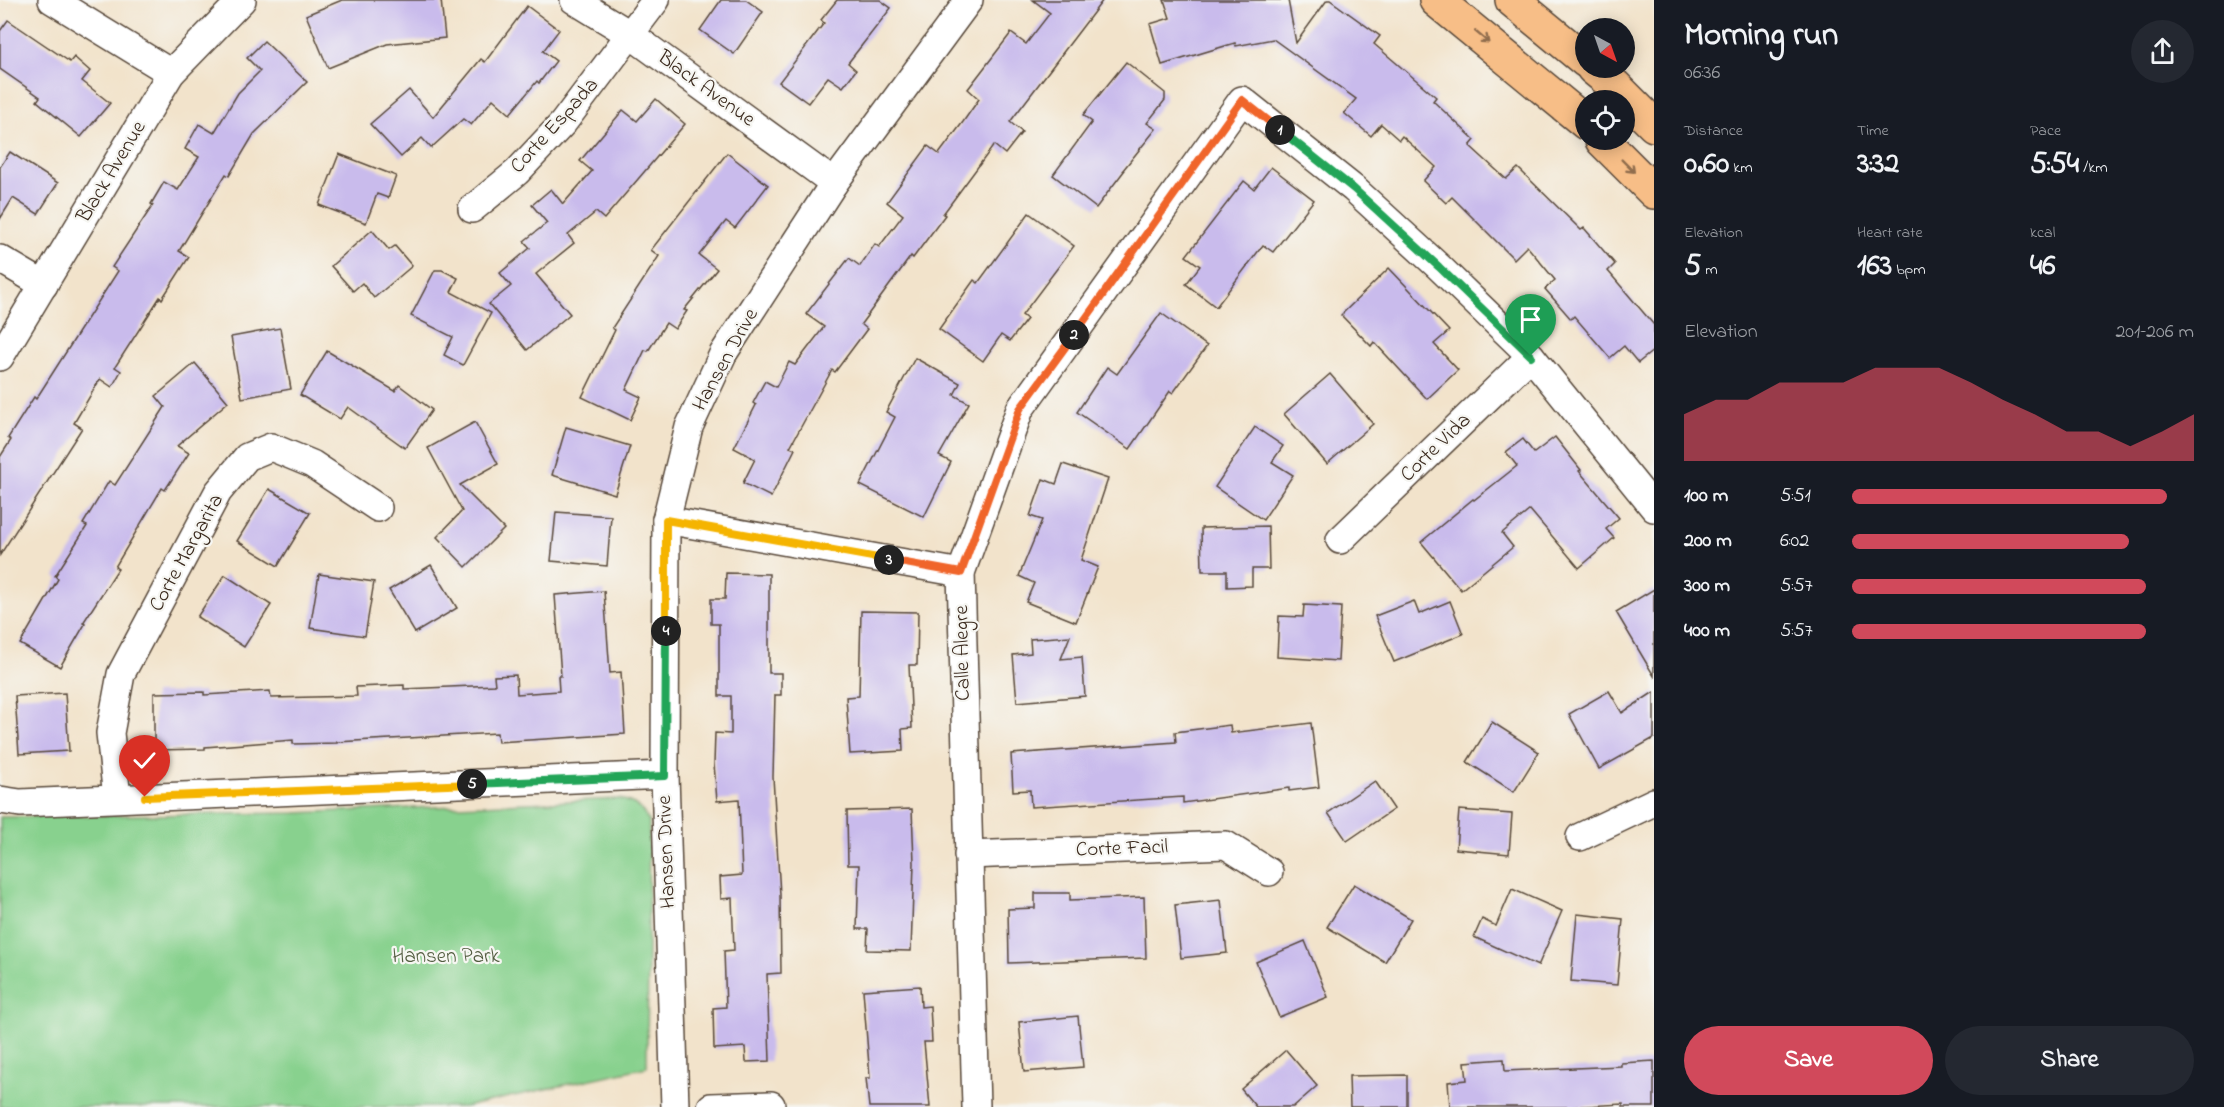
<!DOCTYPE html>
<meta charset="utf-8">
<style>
body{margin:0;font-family:"Indie Flower",sans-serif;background:#242831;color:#f1f3f6;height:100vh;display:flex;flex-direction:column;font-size:22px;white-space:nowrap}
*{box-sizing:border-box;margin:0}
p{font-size:20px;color:#9ea1a6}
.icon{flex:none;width:33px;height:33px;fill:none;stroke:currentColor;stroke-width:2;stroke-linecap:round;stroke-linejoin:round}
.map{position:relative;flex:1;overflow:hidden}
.panel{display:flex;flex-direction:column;background:#171b24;width:570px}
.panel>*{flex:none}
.needle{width:39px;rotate:140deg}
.controls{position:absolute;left:1575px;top:18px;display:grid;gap:12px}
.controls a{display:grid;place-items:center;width:60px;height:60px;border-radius:50%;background:#171b24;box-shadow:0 3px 15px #0003;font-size:30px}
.pin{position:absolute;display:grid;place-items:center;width:51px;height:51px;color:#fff;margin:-62px -26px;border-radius:50% 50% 50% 0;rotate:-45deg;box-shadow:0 0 6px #0007}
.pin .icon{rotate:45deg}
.km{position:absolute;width:30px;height:30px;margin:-15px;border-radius:50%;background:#222;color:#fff;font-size:16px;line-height:30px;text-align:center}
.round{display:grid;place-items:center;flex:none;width:63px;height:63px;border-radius:32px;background:#242831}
.summary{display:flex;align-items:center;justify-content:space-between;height:102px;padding:0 30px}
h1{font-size:33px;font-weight:700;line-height:45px}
.figures{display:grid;grid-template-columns:repeat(3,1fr);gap:9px;height:102px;padding:6px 30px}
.figures div{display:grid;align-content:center}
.figures b{font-size:30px;font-weight:700}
.figures small{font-size:16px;font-weight:400}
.figures p{font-size:16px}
.chart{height:168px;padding:12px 30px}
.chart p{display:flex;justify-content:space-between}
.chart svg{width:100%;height:108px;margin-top:6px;fill:#d1495b;opacity:.7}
.cta{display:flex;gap:12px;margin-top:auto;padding:12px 30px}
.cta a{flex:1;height:69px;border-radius:36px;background:#d1495b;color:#fff;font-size:24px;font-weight:700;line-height:69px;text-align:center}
.cta a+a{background:#242831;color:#f1f3f6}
ul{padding:0 30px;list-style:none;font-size:20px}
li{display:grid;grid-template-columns:96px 72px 1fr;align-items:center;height:45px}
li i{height:15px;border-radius:8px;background:#d1495b}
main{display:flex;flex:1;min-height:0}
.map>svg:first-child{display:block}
.green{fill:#88d18e;stroke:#627e56;stroke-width:1.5}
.building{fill:#c9bbec}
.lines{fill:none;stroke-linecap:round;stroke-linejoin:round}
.minor-casing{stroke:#564638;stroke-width:30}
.major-casing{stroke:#564638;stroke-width:36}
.minor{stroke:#fff;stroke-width:27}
.major{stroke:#f7be87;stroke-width:33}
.oneway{stroke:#906d4d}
.split-1-casing{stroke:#fff;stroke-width:12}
.split-2-casing{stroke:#fff;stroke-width:12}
.split-3-casing{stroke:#fff;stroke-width:12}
.split-4-casing{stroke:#fff;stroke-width:12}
.split-5-casing{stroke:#fff;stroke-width:12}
.split-6-casing{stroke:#fff;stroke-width:12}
.split-1{stroke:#22a559;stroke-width:8}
.split-2{stroke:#f0652b;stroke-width:8}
.split-3{stroke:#f0652b;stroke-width:8}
.split-4{stroke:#f5b400;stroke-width:8}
.split-5{stroke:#22a559;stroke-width:8}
.split-6{stroke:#f5b400;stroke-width:8}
.labels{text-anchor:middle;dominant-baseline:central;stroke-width:4.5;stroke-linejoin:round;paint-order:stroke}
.street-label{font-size:21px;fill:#3b2a1e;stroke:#f6f6f2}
.park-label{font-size:21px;fill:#525c40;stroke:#f6f6f2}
</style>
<main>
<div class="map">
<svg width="1654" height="1107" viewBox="0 0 1654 1107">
<rect width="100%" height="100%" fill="#f6f6f2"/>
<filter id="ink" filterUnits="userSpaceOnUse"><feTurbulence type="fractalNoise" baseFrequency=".0167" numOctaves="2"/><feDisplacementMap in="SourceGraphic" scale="12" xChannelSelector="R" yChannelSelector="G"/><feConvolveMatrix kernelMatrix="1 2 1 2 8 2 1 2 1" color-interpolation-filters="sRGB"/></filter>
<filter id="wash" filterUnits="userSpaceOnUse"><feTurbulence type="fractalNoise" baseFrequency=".008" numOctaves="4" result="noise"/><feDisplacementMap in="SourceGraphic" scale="24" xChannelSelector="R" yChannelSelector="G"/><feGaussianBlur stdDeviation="1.35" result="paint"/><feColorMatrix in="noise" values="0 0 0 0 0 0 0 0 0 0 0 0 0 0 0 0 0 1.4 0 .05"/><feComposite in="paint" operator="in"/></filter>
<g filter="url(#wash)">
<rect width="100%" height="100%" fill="#f2e3cb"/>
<path class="green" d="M619 799C635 802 642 808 649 822L647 1067 464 1107H0V817L295 813Z"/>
<g id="blocks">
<g class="building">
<path d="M342 0H441L445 38 387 44 328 68 306 15Z"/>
<path d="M721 0H746L763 12 734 54 700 30Z"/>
<path d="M837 0H880L891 8 848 63 856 70 843 87 828 77 808 103 779 82 824 23 821 20Z"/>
<path d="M1033 0H1103L1010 122 1022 132 1005 154 994 145 943 214 945 215 913 258 911 256 861 324 867 329 835 372 832 370 790 447 795 449 771 497 743 483 755 459 734 448 756 405 753 403 765 381 776 387 789 362 795 365 824 327 806 314 849 258 860 266 875 244 879 247 903 215 887 202 928 146 939 154 963 122 979 99 968 89 1001 46 1011 33 1026 44 1050 13Z"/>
<path d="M1164 0H1288L1296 43 1327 0H1330L1380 36 1374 44 1436 97 1433 101 1475 140 1470 146 1506 179 1518 168 1581 230 1584 228 1615 264 1608 271 1654 325V350L1638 363 1624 346 1610 358 1574 316 1571 319 1545 289 1555 280 1527 246 1514 259 1452 197 1446 203 1423 181 1436 167 1402 136 1399 140 1381 124 1371 136 1344 113 1356 99 1273 39 1236 46 1235 43 1162 65 1150 24 1170 18Z"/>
<path d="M527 6 559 30 543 51 556 61 539 83 537 81 510 114 493 99 471 125 463 119 431 148 422 138 401 157 370 124 409 90 433 117 481 59 485 62Z"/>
<path d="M8 20 70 62 74 57 90 71 82 81 110 103 81 137 37 101 40 97 0 69V31Z"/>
<path d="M264 41 307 82 254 134 229 176 226 174 179 251 189 257 162 299 160 297 115 367 121 371 112 387 100 379 74 423 82 428 0 555V457L11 440 8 438 34 397 36 399 118 271 112 267 153 205 151 204 164 182 178 190 199 157 185 149 199 124 214 133 238 93 260 71 247 58Z"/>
<path d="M1126 62 1165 93V100L1147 123 1156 129 1123 170 1124 171 1096 208 1053 175 1092 122 1083 115Z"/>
<path d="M656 99 685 124 604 219 596 212 568 235 574 243 536 274 570 314 527 350 489 304 511 286 500 273 530 248 524 241 547 223 532 205 551 189 563 204 592 171 580 161 623 110 637 121Z"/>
<path d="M10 152 58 183 38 214 13 198 0 219V167Z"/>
<path d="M727 153 768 185 735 228 726 221 699 255 717 269 684 310 687 311 675 329 666 323 648 351 645 350 626 390 641 397 630 420 582 397 615 330 612 328 659 256 651 250Z"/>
<path d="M339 154 396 176 388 198 377 194 366 223 319 205Z"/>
<path d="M1271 167 1314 200 1273 252 1263 245 1216 307 1186 284 1200 266 1186 256 1244 181 1254 189Z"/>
<path d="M1029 213 1074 246 1022 315 1027 319 1010 341 1001 335 983 361 939 329 974 280 978 283Z"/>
<path d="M372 230 389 250 395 246 412 266 374 298 362 283 353 291 331 266Z"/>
<path d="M1389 268 1449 331 1434 344 1458 370 1427 399 1374 342 1371 346 1341 315Z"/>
<path d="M435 270H442L458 278 451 292 491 313 463 365 444 355 453 337 411 316Z"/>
<path d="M1161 313 1207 346 1173 393 1170 391 1130 449 1077 412 1107 367 1117 374Z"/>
<path d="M280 328 291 389 242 398 231 337Z"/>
<path d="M327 351 395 391 399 385 432 410 405 448 348 407 340 419 300 395Z"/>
<path d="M915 358 960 383 954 395 969 403 939 456 951 462 924 517 860 485 895 417 886 412Z"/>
<path d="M195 363 228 402 177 446 189 453 165 490 162 488 115 567 118 569 83 623 85 624 60 667 20 644 58 579 55 576 87 526 83 524 109 481 115 485 165 407 156 396Z"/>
<path d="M1330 374 1373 424 1327 464 1284 414Z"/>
<path d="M475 422 498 464 460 485 504 529 466 567 437 537 462 511 428 448Z"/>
<path d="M566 427 630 446 615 494 552 475Z"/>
<path d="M1255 427 1283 446 1272 462 1293 475 1263 520 1215 487Z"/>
<path d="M1555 437 1581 470 1579 471 1619 518 1606 529 1614 538 1579 568 1530 510 1502 533 1513 547 1461 590 1421 542 1473 499 1474 500 1517 466 1506 452 1523 439 1534 453Z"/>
<path d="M1063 464 1108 479 1081 560 1098 567 1076 622 1026 602 1034 583 1019 576 1042 520 1030 516 1043 479 1056 484Z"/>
<path d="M269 489 310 513 278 566 237 541Z"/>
<path d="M556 512 611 516 607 566 551 561Z"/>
<path d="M1268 526 1269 569H1252V586L1227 587V571H1202L1201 528Z"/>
<path d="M431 565 457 608 415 633 389 590Z"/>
<path d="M726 573 769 574V673H781V695H775L773 777 780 895 781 973 767 974 770 1061 746 1062 745 1047 714 1049 713 1008 726 1007 724 951 734 950 732 898 721 899 720 877 742 875 739 799 717 801 714 764 715 733 731 734V696H719V624H711V599H725Z"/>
<path d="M319 574 374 582 365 636 310 628Z"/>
<path d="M225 575 271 605 244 647 197 617Z"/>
<path d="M1654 589V676L1616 612Z"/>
<path d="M604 591 610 673 621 672 625 734 498 742 497 733 337 742V743L293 744V740L205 747V749L154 750V693L204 692V695L270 691 271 698 357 696 356 687 404 685V689L495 685 494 676 516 675 517 694 559 691 558 676H561L555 595Z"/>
<path d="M1414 601 1419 614 1450 601 1463 634 1394 662 1375 616Z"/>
<path d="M1304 605 1341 607 1338 661 1277 657 1279 616 1303 617Z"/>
<path d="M861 611 918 612 917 665H909L912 728 902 729 903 751 850 754 846 697 859 696Z"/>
<path d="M1070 636 1061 659 1082 657 1085 696 1017 702 1013 655 1031 653 1030 639Z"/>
<path d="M1609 691 1622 713 1654 692V738L1599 769 1569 714Z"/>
<path d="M65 693 69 751 19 754 15 696Z"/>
<path d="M1492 722 1539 752 1514 792 1467 762Z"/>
<path d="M1311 723 1319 787 1289 791V788L1183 803V797L1031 807 1030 790 1013 791 1011 754 1176 742 1175 732 1230 725 1231 733Z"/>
<path d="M1375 781 1394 809 1347 841 1328 813Z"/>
<path d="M912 809 914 863 911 951 867 950 868 929H857L859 865H848L847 811Z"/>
<path d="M1459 810 1512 814 1509 854 1456 849Z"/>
<path d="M1354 884 1411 919 1385 962 1327 927Z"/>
<path d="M1512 889 1562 911 1538 966 1474 937 1482 919 1496 926Z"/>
<path d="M1035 893H1070V900L1144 897 1146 958 1009 963 1008 909 1035 908Z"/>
<path d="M1221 900 1227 953 1181 958 1175 905Z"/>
<path d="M1577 914 1623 919 1617 985 1571 981Z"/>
<path d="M1305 941 1328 997 1279 1017 1256 962Z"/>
<path d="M920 986 921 1007 930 1006 932 1042H924L930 1107H869L866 1078H870L863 990Z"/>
<path d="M1078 1016 1083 1067 1024 1072 1019 1022Z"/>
<path d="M1286 1050 1317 1086 1293 1107H1256L1241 1089Z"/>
<path d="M1504 1059 1505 1071 1621 1066V1063L1654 1061V1107H1623V1104L1568 1107H1450L1448 1082 1467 1080 1465 1062Z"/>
<path d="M1407 1075V1107H1350L1349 1076Z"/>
</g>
</g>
</g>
<g filter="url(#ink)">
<use href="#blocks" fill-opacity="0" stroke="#564638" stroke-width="1.5"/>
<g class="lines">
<defs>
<g id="minor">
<path d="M52 0 171 73"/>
<path d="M574 0 631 35 834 183"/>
<path d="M472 209 517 172 563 123 656 0"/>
<path d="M0 259 44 285"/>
<path d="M0 357 171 73 242 0"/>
<path d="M666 520 961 573"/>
<path d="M1340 540 1531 356"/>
<path d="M117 798 110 733 121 674 218 492 247 457 271 447 312 464 378 508"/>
<path d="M0 800 20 803 665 775"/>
<path d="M1580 837 1654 802"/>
<path d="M968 855 1226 845 1269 872"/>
<path d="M675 1107 665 775 666 520 689 427 723 354 834 183 969 0"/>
<path d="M711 1107 771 1105"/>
<path d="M976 1107 961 573 1020 409 1242 100 1354 189 1439 267 1531 356 1654 508"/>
</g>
<g id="major">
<path d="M1436 0 1586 123"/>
<path d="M1512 0 1586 61"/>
<path d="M1593 68 1615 86 1654 125"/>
<path d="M1602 140 1654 192"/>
</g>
</defs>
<use href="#minor" class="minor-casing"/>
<use href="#major" class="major-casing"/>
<use href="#minor" class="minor"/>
<use href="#major" class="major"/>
</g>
<defs><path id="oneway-shaft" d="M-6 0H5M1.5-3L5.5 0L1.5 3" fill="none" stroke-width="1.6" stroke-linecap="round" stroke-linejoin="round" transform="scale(1.5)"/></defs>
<g class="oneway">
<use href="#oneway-shaft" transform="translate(1482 37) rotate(40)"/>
<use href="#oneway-shaft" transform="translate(1628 166) rotate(45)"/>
</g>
</g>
<g class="lines" filter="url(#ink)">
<defs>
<path id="split-1" d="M1280 130 1354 189 1439 267 1531 356"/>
<path id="split-2" d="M1074 335 1242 100 1280 130"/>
<path id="split-3" d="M889 560 961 573 1020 409 1074 335"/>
<path id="split-4" d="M666 631V520L889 560"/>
<path id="split-5" d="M472 784 665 776 666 631"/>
<path id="split-6" d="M145 797 472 784"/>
</defs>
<use href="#split-1" class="split-1-casing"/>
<use href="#split-2" class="split-2-casing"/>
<use href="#split-3" class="split-3-casing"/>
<use href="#split-4" class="split-4-casing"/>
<use href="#split-5" class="split-5-casing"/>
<use href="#split-6" class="split-6-casing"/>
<use href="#split-1" class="split-1"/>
<use href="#split-2" class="split-2"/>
<use href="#split-3" class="split-3"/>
<use href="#split-4" class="split-4"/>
<use href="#split-5" class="split-5"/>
<use href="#split-6" class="split-6"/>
</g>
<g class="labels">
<g class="street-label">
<text transform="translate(706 89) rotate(36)">Black Avenue</text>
<text transform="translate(555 126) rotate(-48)">Corte Espada</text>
<text transform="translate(112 172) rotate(-59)">Black Avenue</text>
<text transform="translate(726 360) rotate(-61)">Hansen Drive</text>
<text transform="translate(1436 448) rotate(-44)">Corte Vida</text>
<text transform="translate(187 553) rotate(-61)">Corte Margarita</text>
<text transform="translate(963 653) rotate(-91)">Calle Alegre</text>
<text transform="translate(1122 849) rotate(-2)">Corte Facil</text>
<text transform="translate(667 852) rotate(-92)">Hansen Drive</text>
</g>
<g class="park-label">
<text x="446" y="957">Hansen Park</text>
</g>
</g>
</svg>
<div class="controls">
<a><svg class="needle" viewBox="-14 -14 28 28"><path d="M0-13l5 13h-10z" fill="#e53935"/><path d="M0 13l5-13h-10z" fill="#9ea1a6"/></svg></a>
<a><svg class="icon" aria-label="locate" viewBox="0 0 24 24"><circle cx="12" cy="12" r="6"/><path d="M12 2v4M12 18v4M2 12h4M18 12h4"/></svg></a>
</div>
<div class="pin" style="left:1531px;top:356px;background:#1e9e55"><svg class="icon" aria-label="arrive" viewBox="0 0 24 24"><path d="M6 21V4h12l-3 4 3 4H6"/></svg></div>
<div class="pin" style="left:145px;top:797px;background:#d93025"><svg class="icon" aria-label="check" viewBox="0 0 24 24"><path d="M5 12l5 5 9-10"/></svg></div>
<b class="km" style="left:1280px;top:130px">1</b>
<b class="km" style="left:1074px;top:335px">2</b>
<b class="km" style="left:889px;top:560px">3</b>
<b class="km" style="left:666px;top:631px">4</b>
<b class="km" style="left:472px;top:784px">5</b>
</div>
<section class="panel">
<div class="summary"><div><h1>Morning run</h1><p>06:36</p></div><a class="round"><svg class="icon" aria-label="share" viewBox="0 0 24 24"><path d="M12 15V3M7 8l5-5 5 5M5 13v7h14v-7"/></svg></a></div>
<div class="figures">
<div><p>Distance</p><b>0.60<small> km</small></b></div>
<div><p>Time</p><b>3:32</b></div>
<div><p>Pace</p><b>5:54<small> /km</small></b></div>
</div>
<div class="figures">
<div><p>Elevation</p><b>5<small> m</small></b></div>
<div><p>Heart rate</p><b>163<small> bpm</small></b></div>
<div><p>kcal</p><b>46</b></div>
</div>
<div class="chart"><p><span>Elevation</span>201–206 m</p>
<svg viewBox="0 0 160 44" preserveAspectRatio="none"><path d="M0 44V25L10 19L20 19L30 12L40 12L50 12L60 6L70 6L80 6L90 12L100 19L110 25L120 32L130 32L140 38L150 32L160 25V44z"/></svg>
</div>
<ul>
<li><b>100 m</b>5:51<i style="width:92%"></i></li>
<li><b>200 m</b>6:02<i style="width:81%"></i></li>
<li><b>300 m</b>5:57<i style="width:86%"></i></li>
<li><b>400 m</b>5:57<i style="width:86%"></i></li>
</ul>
<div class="cta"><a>Save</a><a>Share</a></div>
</section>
</main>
